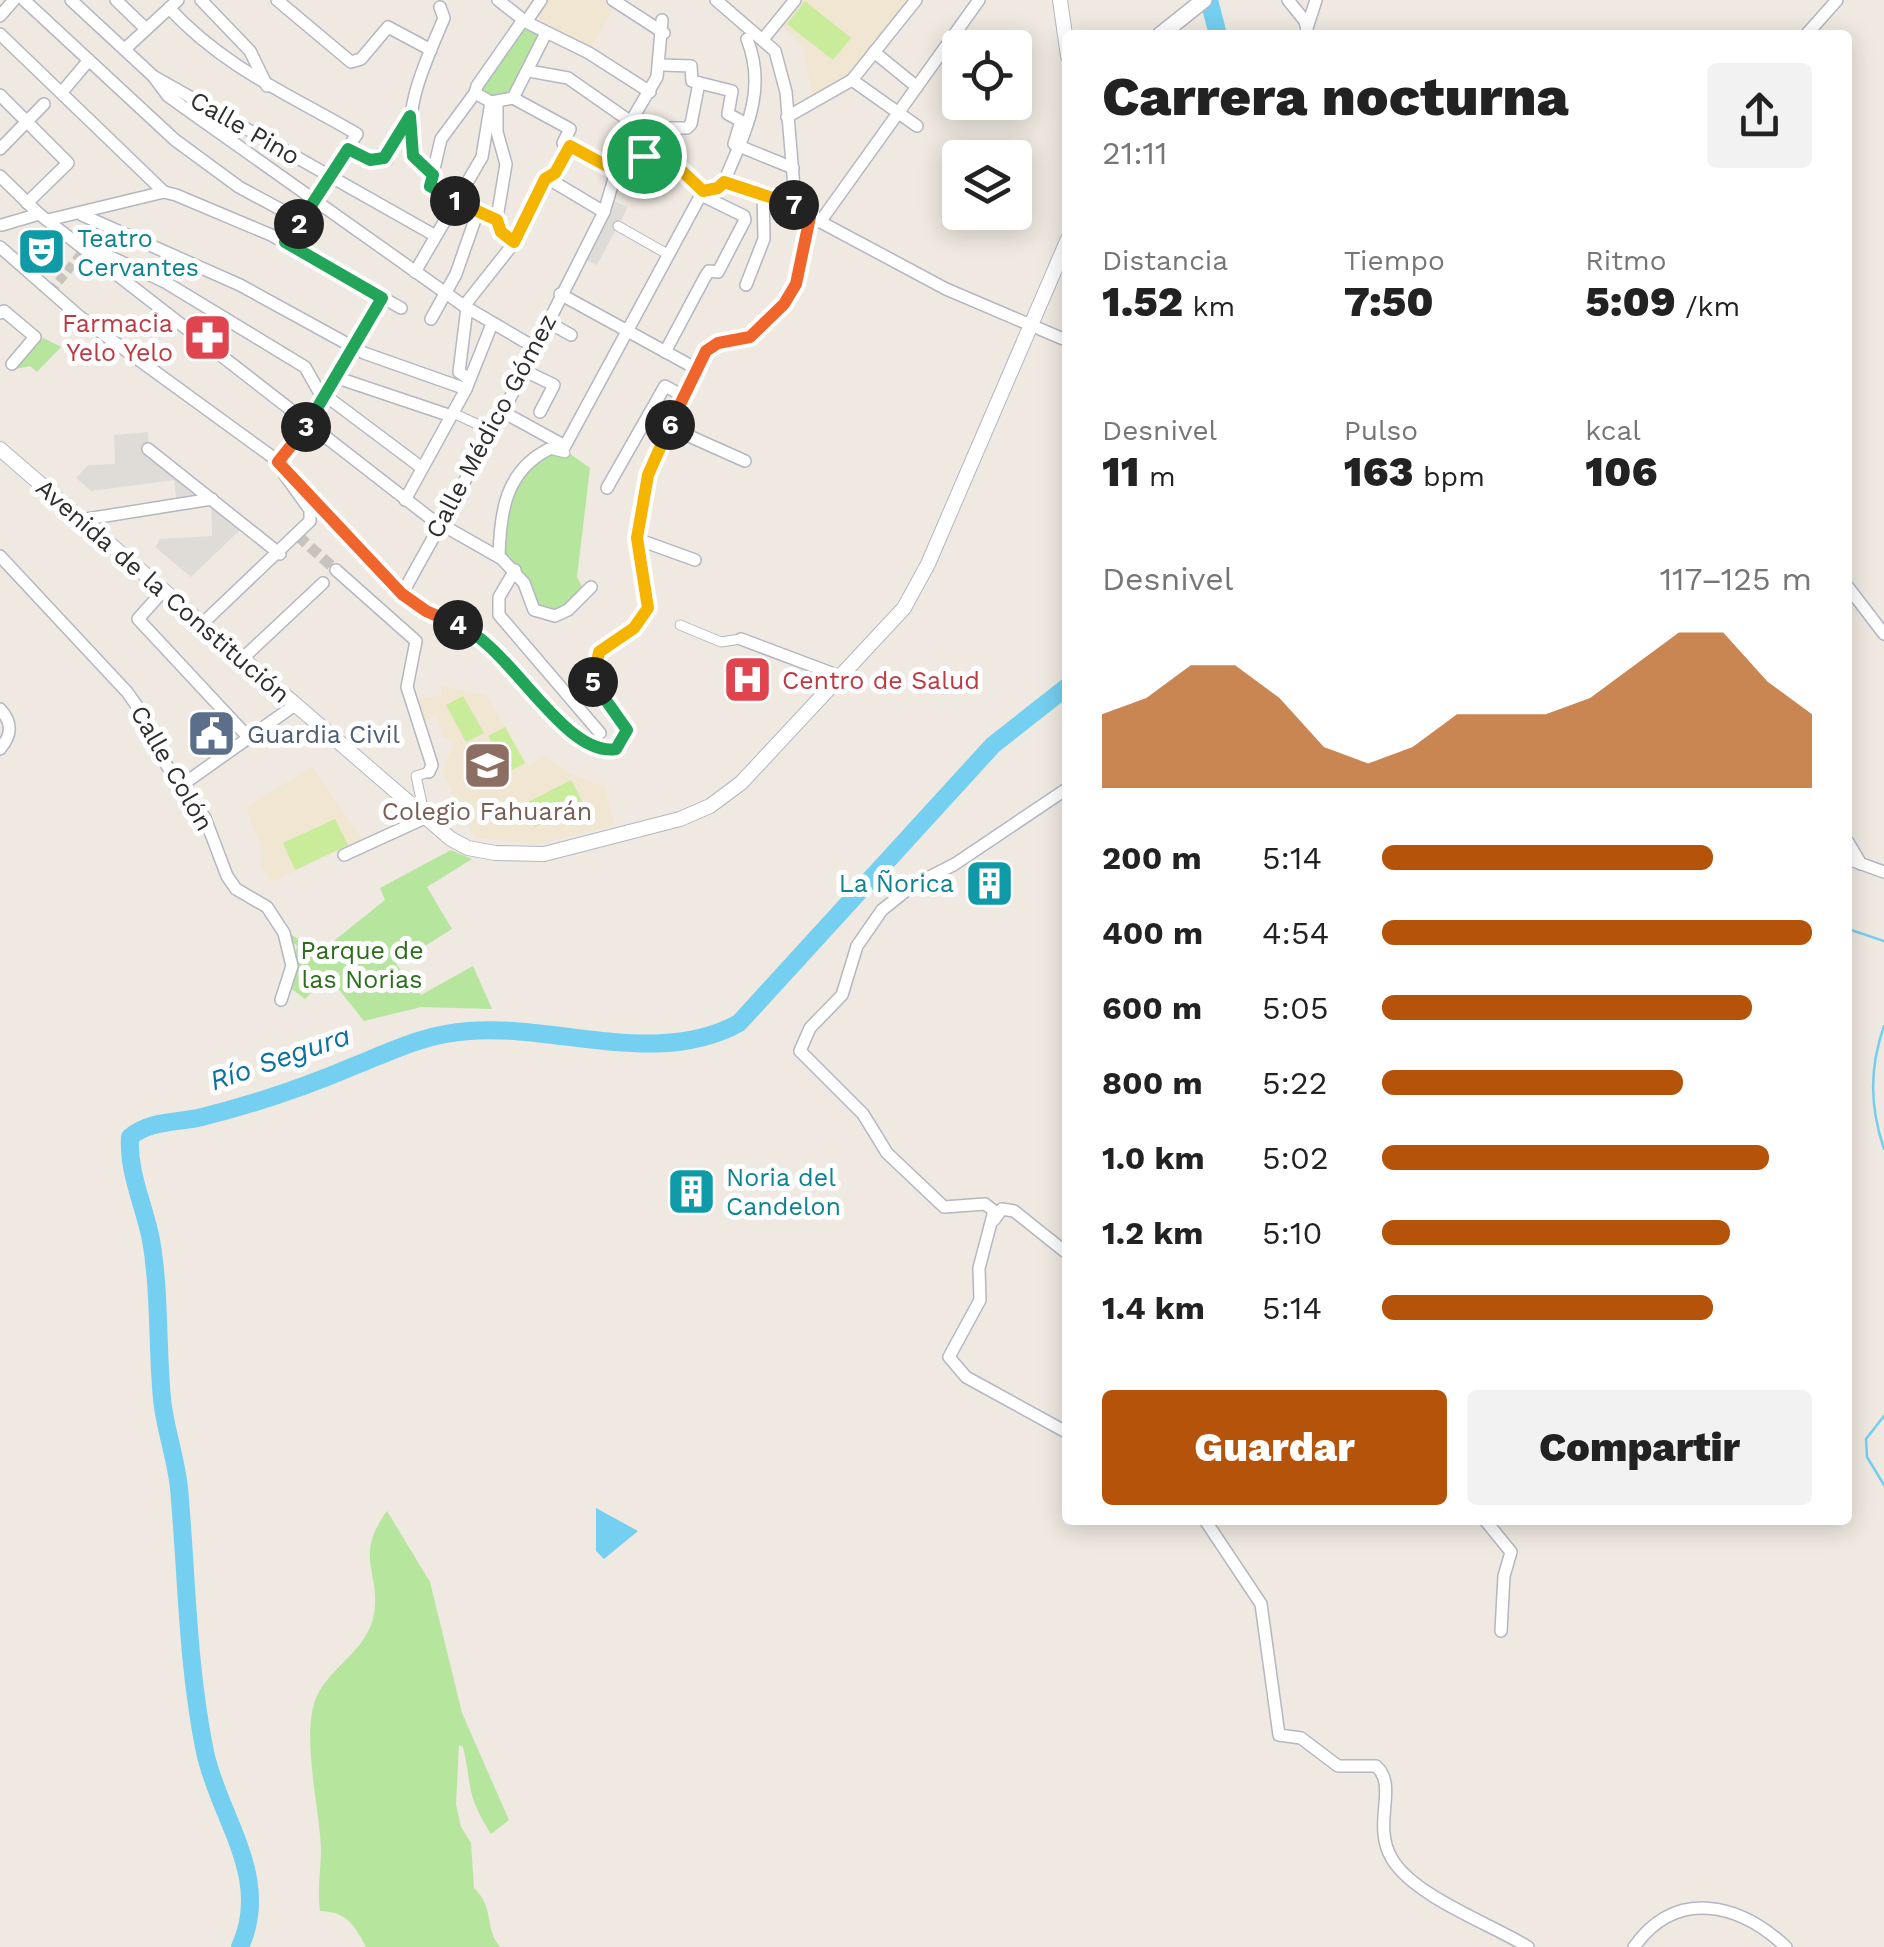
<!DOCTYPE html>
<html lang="es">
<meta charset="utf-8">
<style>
body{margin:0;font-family:"Work Sans",sans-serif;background:#f2f2f2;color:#222;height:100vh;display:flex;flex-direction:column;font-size:38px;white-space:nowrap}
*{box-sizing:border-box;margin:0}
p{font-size:32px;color:#767676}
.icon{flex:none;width:55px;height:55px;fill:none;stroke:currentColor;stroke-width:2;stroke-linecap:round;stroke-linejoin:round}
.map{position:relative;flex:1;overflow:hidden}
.details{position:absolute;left:1062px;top:30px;width:790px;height:1495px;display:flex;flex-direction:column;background:#fff;border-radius:10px;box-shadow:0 5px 25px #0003}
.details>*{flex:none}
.tools{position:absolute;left:942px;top:30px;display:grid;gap:20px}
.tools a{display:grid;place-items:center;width:90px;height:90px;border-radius:10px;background:#fff;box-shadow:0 5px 25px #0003;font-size:50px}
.pin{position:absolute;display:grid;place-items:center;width:85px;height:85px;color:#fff;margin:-42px;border:5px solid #fff;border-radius:50%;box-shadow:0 2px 10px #0007}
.km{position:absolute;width:50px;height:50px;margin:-25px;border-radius:50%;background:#222;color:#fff;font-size:28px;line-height:50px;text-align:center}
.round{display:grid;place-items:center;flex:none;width:105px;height:105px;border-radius:10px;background:#f2f2f2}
.head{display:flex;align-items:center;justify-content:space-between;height:170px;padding:0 40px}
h1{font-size:55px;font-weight:800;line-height:75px}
.stats{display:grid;grid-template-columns:repeat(3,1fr);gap:15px;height:170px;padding:10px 40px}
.stats div{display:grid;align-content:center}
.stats b{font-size:42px;font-weight:800}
.stats small{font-size:28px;font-weight:400}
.stats p{font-size:28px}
.chart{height:280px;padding:20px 40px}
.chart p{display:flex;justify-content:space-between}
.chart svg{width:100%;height:180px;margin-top:10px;fill:#b45309;opacity:.7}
.button{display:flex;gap:20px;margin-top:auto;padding:20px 40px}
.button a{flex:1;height:115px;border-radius:10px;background:#b45309;color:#fff;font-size:40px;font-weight:800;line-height:115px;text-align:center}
.button a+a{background:#f2f2f2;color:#222}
ul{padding:0 40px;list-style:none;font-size:32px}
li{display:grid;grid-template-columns:160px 120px 1fr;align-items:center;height:75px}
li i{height:25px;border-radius:12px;background:#b45309}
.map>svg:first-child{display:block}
.education{fill:#f0e6d1}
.green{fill:#b6e59e}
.pitch{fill:#c9ec9a}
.plaza{fill:#dfdcd8}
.water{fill:#75cff0}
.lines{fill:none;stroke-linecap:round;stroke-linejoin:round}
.stream{stroke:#75cff0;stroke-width:2.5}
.river{stroke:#75cff0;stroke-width:18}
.pedestrian-tunnel{stroke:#c8c4bd;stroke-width:9;stroke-dasharray:9 4.5;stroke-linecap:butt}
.minor-tunnel{stroke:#c8c4bd;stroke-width:11;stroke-dasharray:11 5.5;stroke-linecap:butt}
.pedestrian-casing{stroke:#b4b7c1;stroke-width:11}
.minor-casing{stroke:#b4b7c1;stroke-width:14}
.tertiary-casing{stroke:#b4b7c1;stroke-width:16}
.secondary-casing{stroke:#b4b7c1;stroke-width:18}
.pedestrian{stroke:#fff;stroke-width:9}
.minor{stroke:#fff;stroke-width:11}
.tertiary{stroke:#fff;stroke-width:14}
.secondary{stroke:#fff;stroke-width:15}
.split-1-casing{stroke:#fff;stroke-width:20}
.split-2-casing{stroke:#fff;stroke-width:20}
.split-3-casing{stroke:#fff;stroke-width:20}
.split-4-casing{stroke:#fff;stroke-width:20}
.split-5-casing{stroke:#fff;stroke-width:20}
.split-6-casing{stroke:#fff;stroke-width:20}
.split-7-casing{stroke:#fff;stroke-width:20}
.split-8-casing{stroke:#fff;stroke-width:20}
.split-1{stroke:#f5b400;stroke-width:12}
.split-2{stroke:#22a559;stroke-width:12}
.split-3{stroke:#22a559;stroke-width:12}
.split-4{stroke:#f0652b;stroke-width:12}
.split-5{stroke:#22a559;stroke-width:12}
.split-6{stroke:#f5b400;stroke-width:12}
.split-7{stroke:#f0652b;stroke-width:12}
.split-8{stroke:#f5b400;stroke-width:12}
.labels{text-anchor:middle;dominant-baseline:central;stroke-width:10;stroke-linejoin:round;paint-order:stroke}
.street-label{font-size:25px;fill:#2e2e2e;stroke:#fff}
.culture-label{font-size:25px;fill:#0d838f;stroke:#fff;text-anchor:start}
.health-label{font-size:25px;fill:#be3a42;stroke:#fff;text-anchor:end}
.service-label{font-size:25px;fill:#4e5e75;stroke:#fff;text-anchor:start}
.education-label{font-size:25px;fill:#785e54;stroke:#fff}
.park-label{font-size:25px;fill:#2c6e1b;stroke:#fff}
.water-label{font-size:28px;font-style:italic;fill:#0d6fa3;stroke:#fff}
</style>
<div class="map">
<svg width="1884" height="1947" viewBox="0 0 1884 1947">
<rect width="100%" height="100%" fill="#efe9e1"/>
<g class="education">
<path d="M545 0H608L615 4 590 51 548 29 537 15Z"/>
<path d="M801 0H909L846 77 813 98 803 47 781 25Z"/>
<path d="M441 686 486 695 529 766 544 755 573 775 605 787 614 826 536 844 475 838 443 773 454 741 443 737 437 716 422 721 415 699 441 696Z"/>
<path d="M312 767 363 840 271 882 261 867 263 852 246 807Z"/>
</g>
<g class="green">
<path d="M523 20 546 33 513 98 491 102 477 86Z"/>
<path d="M43 338 61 347 37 372 30 366 11 370Z"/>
<path d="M555 443 590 468 577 577 583 588 561 610 539 609C528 593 504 569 501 550 493 506 528 471 555 443Z"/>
<path d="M451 850 472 859 427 887 452 929 396 964 421 995 473 966 492 1009 421 1007 364 1021 328 976 305 999 288 986 297 946 288 938 292 935 319 953 385 900 380 888Z"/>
<path d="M387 1511 430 1582 462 1713 509 1820 491 1834C465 1792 473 1790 463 1747L459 1745 456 1804 461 1827 471 1843 474 1888C495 1908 484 1928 500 1947H366C354 1924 347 1912 320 1911 317 1890 321 1870 321 1849 320 1810 300 1731 317 1696 331 1666 368 1650 374 1614 381 1571 353 1558 387 1511Z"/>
</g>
<g class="pitch">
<path d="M805 1 851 38 833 60 787 24Z"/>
<path d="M463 696 484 733 466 742 446 705Z"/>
<path d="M505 727 525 763 508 772 488 736Z"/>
<path d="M571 780 583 803 535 827 524 804Z"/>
<path d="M335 819 348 845 295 870 283 843Z"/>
</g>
<g class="plaza">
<path d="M607 198 628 207 597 265 580 257Z"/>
<path d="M148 432 149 450 245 525 191 577 156 548 159 539 212 536 211 499 177 504 174 480 91 491 76 478 88 465 115 464 114 435Z"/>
</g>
<path class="water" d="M596 1508 638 1531 604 1559 596 1551Z"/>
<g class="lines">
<g class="stream">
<path d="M1848 929 1884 941"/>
<path d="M1884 1026C1869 1069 1870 1107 1884 1149"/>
<path d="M1884 1416 1866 1439 1867 1457 1884 1485"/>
</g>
<g class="river">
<path d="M1209 0 1218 35"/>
<path d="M240 1947C272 1877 219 1818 205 1752 187 1664 187 1577 179 1488 176 1458 165 1429 162 1399 157 1347 160 1291 151 1240 144 1204 128 1174 130 1137 150 1120 177 1123 202 1117 254 1104 305 1087 354 1066 394 1050 425 1034 469 1031 558 1024 657 1068 739 1023L993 745 1068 686"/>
</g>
<path class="pedestrian-tunnel" d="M50 292 86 248"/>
<path class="minor-tunnel" d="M298 536 336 570"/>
<defs>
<g id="pedestrian">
<path d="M383 158 410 115"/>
<path d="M618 226 669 255"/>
<path d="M453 413 492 431"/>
<path d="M549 449 565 453"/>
<path d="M680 625 721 642 741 639"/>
<path d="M425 817 416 776 429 772"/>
</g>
<g id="minor">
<path d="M24 0 175 140 239 187 302 221"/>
<path d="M71 0 153 76 434 235"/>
<path d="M116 0 146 29"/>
<path d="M201 0 250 51 267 86"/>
<path d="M277 0 351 62 361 59 388 27 431 50"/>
<path d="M498 0 526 22 589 53 650 92"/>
<path d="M613 0 664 33"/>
<path d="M716 0 775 51 786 92 795 199 802 212 946 289 1068 341"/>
<path d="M1288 0 1305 21 1308 35"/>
<path d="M169 8C226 69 287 93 357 134L285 242"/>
<path d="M0 16 14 0"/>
<path d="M523 20 477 86 475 93 491 102 513 98 546 33"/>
<path d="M662 20 657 77 617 145C650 163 675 160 703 191"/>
<path d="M526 22 541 0"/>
<path d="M1307 28 1316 0"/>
<path d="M0 34 164 192"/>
<path d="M1806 35 1837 0"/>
<path d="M764 38 795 0"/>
<path d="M126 48 178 0"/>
<path d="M874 52 917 87"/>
<path d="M662 65 691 66 692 81 732 91 728 114 741 121 734 144 793 168"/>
<path d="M529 71 568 78 631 122"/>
<path d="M153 76 168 96 196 116 464 306 534 347"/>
<path d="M852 80 917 126"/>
<path d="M62 92 89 60"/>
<path d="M475 93 441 139 430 186 497 220"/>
<path d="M0 95 68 163 27 203"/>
<path d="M513 98 570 129 563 143 618 172"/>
<path d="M497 104V132L506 164 496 224 514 242"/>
<path d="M787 117 852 80 916 0"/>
<path d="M0 149 44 104"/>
<path d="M348 149 370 161 379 155 387 160"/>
<path d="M656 158 670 128H687L691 124 699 83"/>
<path d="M433 175 413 156C402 107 426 62 444 18L440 7"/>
<path d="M0 176 39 214 430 518 502 559 524 583 534 610 555 616 568 610 591 587"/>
<path d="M547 178 604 212"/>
<path d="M724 182 758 190 798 207"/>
<path d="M703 191 719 189 724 182C744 133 768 92 747 39"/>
<path d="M82 215 240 285 364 353 466 389"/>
<path d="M48 220 164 192 176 195 271 235 401 308"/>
<path d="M820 222 979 0"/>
<path d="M2 225 39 214"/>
<path d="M0 247 80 317 282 464 402 594C426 612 454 617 478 634 523 665 551 744 610 751L622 745 627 730C619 715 605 705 597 691 574 648 636 639 649 609L637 556 648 475 706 351 718 343 750 337 784 304 796 284 810 217"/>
<path d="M91 248 165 282 305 367 318 390 422 468"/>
<path d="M415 272 482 157 491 102"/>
<path d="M746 285 764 239 763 192"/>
<path d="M560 294 695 368"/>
<path d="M464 306 510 248 545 179 555 173 569 147"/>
<path d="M467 308 459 372 469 379"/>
<path d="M0 313 4 311 35 337 12 364"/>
<path d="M431 319 456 274 478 211"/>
<path d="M546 321 571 335"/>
<path d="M665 352 705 277 709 271 718 272 745 220 744 216 701 195"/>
<path d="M523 370 554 385 540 412"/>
<path d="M338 378 451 416"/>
<path d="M503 412 565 446 703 191"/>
<path d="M306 421 327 396 382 298"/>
<path d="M669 427 745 461"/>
<path d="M148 449 280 554"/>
<path d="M279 462 309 424"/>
<path d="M607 488 665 386 683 396"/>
<path d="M405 500 466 389 492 324"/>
<path d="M80 520 212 499"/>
<path d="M637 539 695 560"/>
<path d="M0 556 127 692 142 713 167 766 205 818 227 876 236 889 267 907 284 933 292 966 281 1000"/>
<path d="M499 557C500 513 505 471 549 449"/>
<path d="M336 570 416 641 407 687 432 765 429 772"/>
<path d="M515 570 499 597V615L600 733"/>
<path d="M1848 587 1884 634"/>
<path d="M164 590 138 619 249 738"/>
<path d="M402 594 503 412 604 212 623 149"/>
<path d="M202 624 310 521V510L284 474"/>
<path d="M741 639 842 677"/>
<path d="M242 659 323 583"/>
<path d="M0 709C13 723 12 735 0 749"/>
<path d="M182 785 295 705"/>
<path d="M1068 788 955 864 912 886 882 910 857 946 842 995 810 1028 800 1051 863 1114 887 1153 944 1207 985 1204 994 1211 979 1268 980 1300 949 1357 966 1377 1068 1433"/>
<path d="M1848 842 1861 864"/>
<path d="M344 855 425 818"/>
<path d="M1848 859 1884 872"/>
<path d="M994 1220 1002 1209 1014 1211 1068 1254"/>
<path d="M1205 1520 1261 1604 1279 1735 1301 1738 1338 1766H1376C1399 1786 1371 1824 1392 1859 1415 1897 1491 1924 1528 1947"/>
<path d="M1485 1520 1511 1552 1504 1576 1501 1631"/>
<path d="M1634 1947C1677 1887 1740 1904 1786 1947"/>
</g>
<g id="tertiary">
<path d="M1060 0 1068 56"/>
<path d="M0 449 451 839 468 848 495 853 544 854 680 819 710 806 741 783 904 608 928 564 1068 239"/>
</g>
<path id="secondary" d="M1160 35 1204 0"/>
</defs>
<use href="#pedestrian" class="pedestrian-casing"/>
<use href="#minor" class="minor-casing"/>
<use href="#tertiary" class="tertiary-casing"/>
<use href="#secondary" class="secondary-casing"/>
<use href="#pedestrian" class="pedestrian"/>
<use href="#minor" class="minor"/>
<use href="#tertiary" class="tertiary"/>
<use href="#secondary" class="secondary"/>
</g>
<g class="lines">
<defs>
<path id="split-1" d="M455 201 497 220 501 232 514 242 545 179 555 173 570 146 618 172 623 148 644 156"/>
<path id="split-2" d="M299 224 348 149 370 160 384 158 410 116 413 156 433 175 430 186 455 201"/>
<path id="split-3" d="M299 224 285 242 382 298 306 427"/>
<path id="split-4" d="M306 427 278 462 402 594 426 611 458 625"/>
<path id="split-5" d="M458 625C510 645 564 758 616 749L627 730 593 682"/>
<path id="split-6" d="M593 682 599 652 634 628 648 608 637 538 648 475 670 425"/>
<path id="split-7" d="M670 425 706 351 718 343 750 337 784 304 796 284 810 217 794 205"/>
<path id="split-8" d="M644 156 681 170 703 191 718 188 724 182 794 205"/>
</defs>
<use href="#split-1" class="split-1-casing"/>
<use href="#split-2" class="split-2-casing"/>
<use href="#split-3" class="split-3-casing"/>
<use href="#split-4" class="split-4-casing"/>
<use href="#split-5" class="split-5-casing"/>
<use href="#split-6" class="split-6-casing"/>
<use href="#split-7" class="split-7-casing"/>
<use href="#split-8" class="split-8-casing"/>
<use href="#split-1" class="split-1"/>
<use href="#split-2" class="split-2"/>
<use href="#split-3" class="split-3"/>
<use href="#split-4" class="split-4"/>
<use href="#split-5" class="split-5"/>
<use href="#split-6" class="split-6"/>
<use href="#split-7" class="split-7"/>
<use href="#split-8" class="split-8"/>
</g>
<defs>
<symbol id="theatre-square" viewBox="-11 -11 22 22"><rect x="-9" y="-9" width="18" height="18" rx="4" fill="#0f9aa8" stroke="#fff"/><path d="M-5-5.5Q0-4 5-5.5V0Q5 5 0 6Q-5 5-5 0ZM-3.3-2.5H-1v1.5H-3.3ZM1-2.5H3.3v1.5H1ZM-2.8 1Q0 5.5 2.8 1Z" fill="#fff"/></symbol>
<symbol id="pharmacy-square" viewBox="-11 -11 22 22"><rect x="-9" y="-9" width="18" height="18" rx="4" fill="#e0444e" stroke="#fff"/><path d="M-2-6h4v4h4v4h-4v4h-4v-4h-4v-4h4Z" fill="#fff"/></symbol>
<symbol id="hospital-square" viewBox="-11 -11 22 22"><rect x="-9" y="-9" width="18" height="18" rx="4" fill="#e0444e" stroke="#fff"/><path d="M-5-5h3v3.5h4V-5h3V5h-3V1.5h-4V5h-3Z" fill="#fff"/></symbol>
<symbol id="civic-square" viewBox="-11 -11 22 22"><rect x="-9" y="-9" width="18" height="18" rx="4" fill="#5c6f8a" stroke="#fff"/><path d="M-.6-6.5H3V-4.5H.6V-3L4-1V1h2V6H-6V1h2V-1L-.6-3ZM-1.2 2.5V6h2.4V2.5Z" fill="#fff"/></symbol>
<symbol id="school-square" viewBox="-11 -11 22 22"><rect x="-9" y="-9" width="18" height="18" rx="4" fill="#8d6e63" stroke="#fff"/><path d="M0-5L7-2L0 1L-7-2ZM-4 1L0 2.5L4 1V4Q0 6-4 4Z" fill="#fff"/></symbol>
<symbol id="building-square" viewBox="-11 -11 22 22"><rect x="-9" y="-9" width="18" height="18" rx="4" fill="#0f9aa8" stroke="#fff"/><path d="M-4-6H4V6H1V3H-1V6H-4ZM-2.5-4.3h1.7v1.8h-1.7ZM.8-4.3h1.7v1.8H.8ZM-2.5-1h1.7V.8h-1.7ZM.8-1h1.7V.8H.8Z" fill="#fff"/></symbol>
</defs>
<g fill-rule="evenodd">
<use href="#theatre-square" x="14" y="224" width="55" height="55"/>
<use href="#pharmacy-square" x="180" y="310" width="55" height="55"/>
<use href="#hospital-square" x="720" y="652" width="55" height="55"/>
<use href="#civic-square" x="184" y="706" width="55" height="55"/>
<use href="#school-square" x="460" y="738" width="55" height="55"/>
<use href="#building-square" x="962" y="856" width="55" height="55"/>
<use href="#building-square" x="664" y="1164" width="55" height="55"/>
</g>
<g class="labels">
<g class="street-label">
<text transform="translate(245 128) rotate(30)">Calle Pino</text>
<text transform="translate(491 426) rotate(-62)">Calle Médico Gómez</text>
<text transform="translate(163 591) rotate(41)">Avenida de la Constitución</text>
<text transform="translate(172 768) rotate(60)">Calle Colón</text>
</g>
<g class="culture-label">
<text x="77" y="238">Teatro<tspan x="77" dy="29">Cervantes</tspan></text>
<text x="954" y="883" text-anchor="end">La Ñorica</text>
<text x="726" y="1177">Noria del<tspan x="726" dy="29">Candelon</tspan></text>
</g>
<g class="health-label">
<text x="173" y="323">Farmacia<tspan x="173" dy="29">Yelo Yelo</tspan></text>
<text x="782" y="680" text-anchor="start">Centro de Salud</text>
</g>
<g class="service-label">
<text x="247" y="734">Guardia Civil</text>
</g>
<g class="education-label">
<text x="487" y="811">Colegio Fahuarán</text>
</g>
<g class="park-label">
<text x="362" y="950">Parque de<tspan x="362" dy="29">las Norias</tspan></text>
</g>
<g class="water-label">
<text transform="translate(280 1058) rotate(-19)">Río Segura</text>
</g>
</g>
</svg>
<div class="tools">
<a><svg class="icon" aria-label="locate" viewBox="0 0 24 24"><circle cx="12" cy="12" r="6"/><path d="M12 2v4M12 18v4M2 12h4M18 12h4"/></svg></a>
<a><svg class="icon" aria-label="layers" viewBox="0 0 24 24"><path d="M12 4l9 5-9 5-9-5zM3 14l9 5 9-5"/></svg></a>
</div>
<div class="pin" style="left:644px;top:156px;background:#1e9e55"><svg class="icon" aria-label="arrive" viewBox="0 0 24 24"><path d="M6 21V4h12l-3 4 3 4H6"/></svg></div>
<b class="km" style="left:455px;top:201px">1</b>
<b class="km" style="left:299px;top:224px">2</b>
<b class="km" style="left:306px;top:427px">3</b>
<b class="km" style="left:458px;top:625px">4</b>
<b class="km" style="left:593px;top:682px">5</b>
<b class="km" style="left:670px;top:425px">6</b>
<b class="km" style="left:794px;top:205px">7</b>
<section class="details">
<div class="head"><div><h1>Carrera nocturna</h1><p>21:11</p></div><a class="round"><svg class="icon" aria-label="share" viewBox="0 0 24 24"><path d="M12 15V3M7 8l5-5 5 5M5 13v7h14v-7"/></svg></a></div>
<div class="stats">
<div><p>Distancia</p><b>1.52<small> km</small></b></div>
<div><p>Tiempo</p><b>7:50</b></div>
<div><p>Ritmo</p><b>5:09<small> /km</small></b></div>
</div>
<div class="stats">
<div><p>Desnivel</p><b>11<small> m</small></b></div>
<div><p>Pulso</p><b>163<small> bpm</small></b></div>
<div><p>kcal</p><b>106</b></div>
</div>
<div class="chart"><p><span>Desnivel</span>117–125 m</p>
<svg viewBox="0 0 160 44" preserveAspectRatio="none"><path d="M0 44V26L10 22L20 14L30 14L40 22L50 34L60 38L70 34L80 26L90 26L100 26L110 22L120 14L130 6L140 6L150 18L160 26V44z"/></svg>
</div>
<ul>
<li><b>200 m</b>5:14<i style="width:77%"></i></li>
<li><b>400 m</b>4:54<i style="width:100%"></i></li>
<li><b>600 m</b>5:05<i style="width:86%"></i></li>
<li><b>800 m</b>5:22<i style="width:70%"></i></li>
<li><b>1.0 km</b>5:02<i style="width:90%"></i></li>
<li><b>1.2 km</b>5:10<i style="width:81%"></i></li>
<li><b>1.4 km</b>5:14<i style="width:77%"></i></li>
</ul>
<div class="button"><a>Guardar</a><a>Compartir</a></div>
</section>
</div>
